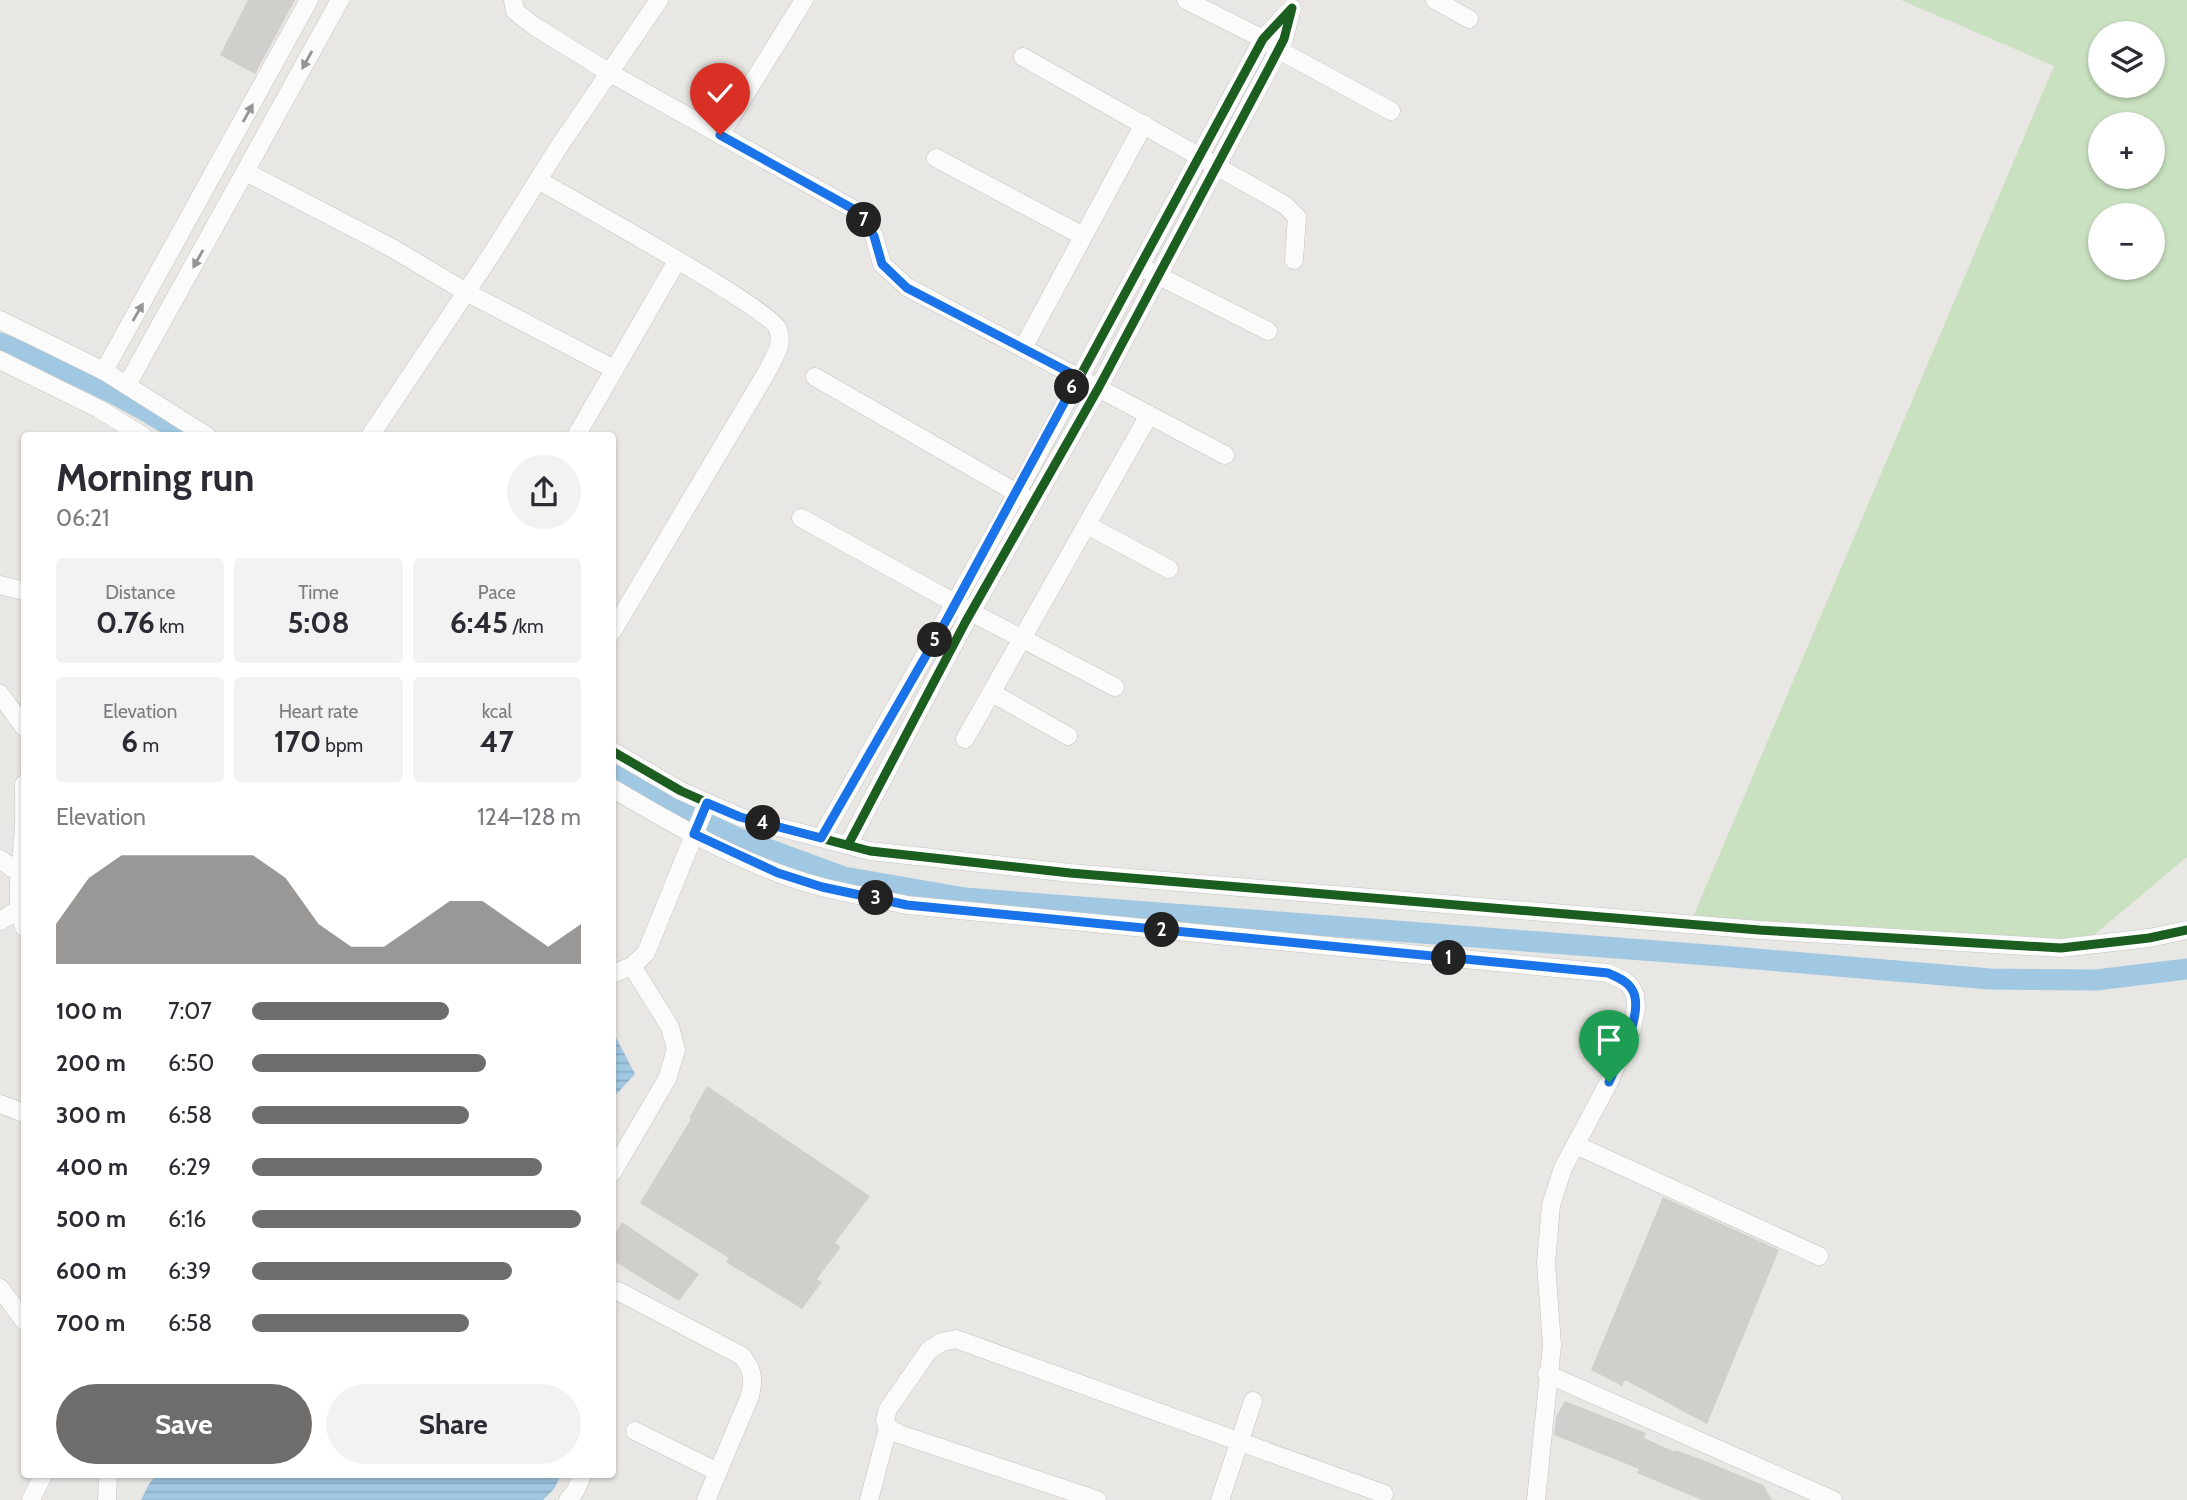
<!DOCTYPE html>
<meta charset="utf-8">
<style>
body{margin:0;font-family:Cabin,sans-serif;background:#f2f2f3;color:#2b2b33;height:100vh;display:flex;flex-direction:column;font-size:26px;white-space:nowrap}
*{box-sizing:border-box;margin:0}
p{font-size:23px;color:#7c7c81}
.icon{flex:none;width:38px;height:38px;fill:none;stroke:currentColor;stroke-width:2;stroke-linecap:round;stroke-linejoin:round}
.map{position:relative;flex:1;overflow:hidden}
.details{position:absolute;left:21px;top:432px;width:595px;height:1046px;display:flex;flex-direction:column;background:#fff;border-radius:7px;box-shadow:0 2px 5px #0004}
.details>*{flex:none}
.controls{position:absolute;left:2088px;top:21px;display:grid;gap:14px}
.controls a{display:grid;place-items:center;width:77px;height:77px;border-radius:50%;background:#fff;box-shadow:0 2px 5px #0004;font-size:35px}
.pin{position:absolute;display:grid;place-items:center;width:60px;height:60px;color:#fff;margin:-72px -30px;border-radius:50% 50% 50% 0;rotate:-45deg;box-shadow:0 0 7px #0007}
.pin .icon{rotate:45deg}
.km{position:absolute;width:35px;height:35px;margin:-18px;border-radius:50%;background:#222;color:#fff;font-size:19px;line-height:35px;text-align:center}
.round{display:grid;place-items:center;flex:none;width:74px;height:74px;border-radius:37px;background:#f2f2f3}
.summary{display:flex;align-items:center;justify-content:space-between;height:119px;padding:0 35px}
h1{font-size:38px;font-weight:700;line-height:52px}
.stats{display:grid;grid-template-columns:repeat(3,1fr);gap:10px;height:119px;padding:7px 35px}
.stats div{display:grid;align-content:center;border-radius:7px;background:#f2f2f3;text-align:center}
.stats b{font-size:30px;font-weight:700}
.stats small{font-size:19px;font-weight:400}
.stats p{font-size:19px}
.chart{height:196px;padding:14px 35px}
.chart p{display:flex;justify-content:space-between}
.chart svg{width:100%;height:126px;margin-top:7px;fill:#6e6d6c;opacity:.7}
.primary-button{display:flex;gap:14px;margin-top:auto;padding:14px 35px}
.primary-button a{flex:1;height:80px;border-radius:42px;background:#6e6d6c;color:#fff;font-size:28px;font-weight:700;line-height:80px;text-align:center}
.primary-button a+a{background:#f2f2f3;color:#2b2b33}
ul{padding:0 35px;list-style:none;font-size:23px}
li{display:grid;grid-template-columns:112px 84px 1fr;align-items:center;height:52px}
li i{height:18px;border-radius:9px;background:#6e6d6c}
.map>svg:first-child{display:block}
.grass{fill:#c9e1c0;fill-rule:evenodd}
.water{fill:url(#water-rules)}
.lines{fill:none;stroke-linecap:round;stroke-linejoin:round}
.canal{stroke:#a0c8e2;stroke-width:21}
.building{fill:#d1cfcc}
.street-casing{stroke:#c4c3c2;stroke-width:19}
.street{stroke:#fcfbfb;stroke-width:18}
.cycleway-casing{stroke:#fff;stroke-width:13}
.cycleway{stroke:#1b5e20;stroke-width:9}
.oneway{fill:#949494}
.route-casing{stroke:#fff;stroke-width:14}
.route{stroke:#1a73e8;stroke-width:9}
</style>
<div class="map">
<svg width="2187" height="1500" viewBox="0 0 2187 1500">
<defs>
<pattern id="water-rules" width="6" height="5" patternUnits="userSpaceOnUse" patternTransform="scale(1.75)"><rect width="6" height="5" fill="#a0c8e2"/><path d="M0 2.5h6" fill="none" stroke="#8aacc2"/></pattern>
</defs>
<rect width="100%" height="100%" fill="#e9e7e3"/>
<path class="grass" d="M1901 0H2187V857L2082 945 1690 924 2054 66ZM2100 33H2152V86H2100ZM2100 124H2152V177H2100ZM2100 215H2152V268H2100Z"/>
<g class="water">
<path d="M612 1030 635 1074 613 1098H612Z"/>
<path d="M156 1475H561L554 1489 543 1500H141L149 1484Z"/>
</g>
<g class="lines">
<g class="canal">
<path d="M0 343C65 370 126 395 185 436"/>
<path d="M612 769 685 813 735 837 844 877 965 898 1721 956 1990 979 2096 980 2187 969"/>
</g>
</g>
<g class="building">
<path d="M248 0H295L255 74 220 55Z"/>
<path d="M707 1086 870 1196 835 1243 841 1247 817 1279 822 1282 802 1309 726 1262 729 1258 640 1203 691 1119 689 1118Z"/>
<path d="M1663 1197 1779 1250 1707 1424 1625 1380 1622 1386 1591 1370Z"/>
<path d="M622 1222 699 1274 679 1301 612 1260V1239Z"/>
<path d="M1565 1401 1646 1433 1644 1438 1675 1452V1450L1698 1458 1763 1485 1772 1500H1702L1637 1473 1639 1469 1554 1435 1556 1417Z"/>
</g>
<g class="lines">
<defs>
<g id="street">
<path d="M513 0 515 11 534 26 610 73 855 210 864 218 874 236 882 264 907 287 1225 455"/>
<path d="M1186 0 1263 39 1279 50 1391 111"/>
<path d="M1435 0 1469 19"/>
<path d="M1023 57 1285 205 1297 217 1294 260"/>
<path d="M720 135 804 0"/>
<path d="M936 158 1083 236"/>
<path d="M246 172 392 248 466 292 614 369"/>
<path d="M538 180C571 199 770 309 778 329 784 344 774 357 768 370L612 632"/>
<path d="M1149 271 1268 331"/>
<path d="M0 320 104 371 207 436"/>
<path d="M1023 348 1144 124"/>
<path d="M0 360 99 409 143 436"/>
<path d="M104 371 309 0"/>
<path d="M815 377 1024 497"/>
<path d="M127 385 340 0"/>
<path d="M370 436 491 255 558 148 659 0"/>
<path d="M576 436 677 261"/>
<path d="M801 518 971 612 1115 687"/>
<path d="M1087 525 1169 569"/>
<path d="M0 585 24 591"/>
<path d="M992 693 1068 736"/>
<path d="M0 694 24 727"/>
<path d="M965 739 1149 415"/>
<path d="M612 751 681 791 740 817 870 851 1070 873 1759 930 2061 948 2149 938 2187 930"/>
<path d="M24 784C24 802 25 821 23 839 21 869 14 898 24 927"/>
<path d="M612 788C676 826 751 869 822 887 850 894 879 899 907 905L1608 973 1625 981 1631 987 1635 995 1636 1007 1632 1028 1609 1082 1563 1168 1551 1205 1546 1263 1552 1345 1536 1500"/>
<path d="M821 838 1006 513 1263 39 1292 8 1284 39 1270 66 1099 387 966 621 848 845"/>
<path d="M0 859 19 873"/>
<path d="M0 921 24 906"/>
<path d="M612 974 632 966 646 953 707 803"/>
<path d="M0 1104 24 1113"/>
<path d="M1576 1145 1819 1256"/>
<path d="M612 1173 667 1079 676 1050 670 1027 632 966"/>
<path d="M0 1288 24 1321"/>
<path d="M618 1291 742 1356C753 1370 754 1378 750 1396L706 1500"/>
<path d="M1547 1374 1833 1500"/>
<path d="M635 1431 718 1472"/>
<path d="M31 1500 43 1475"/>
<path d="M107 1500 108 1475"/>
<path d="M568 1500 576 1490 582 1475"/>
<path d="M869 1500 888 1428"/>
<path d="M1097 1500 899 1434 888 1428 885 1420 888 1409 929 1350 942 1342 956 1339 1384 1494"/>
<path d="M1220 1500 1253 1401"/>
</g>
</defs>
<use href="#street" class="street-casing"/>
<use href="#street" class="street"/>
<defs>
<g id="cycleway">
<path d="M612 751 681 791 740 817 870 851 1070 873 1759 930 2061 948 2149 938 2187 930"/>
<path d="M821 838 1006 513 1263 39 1292 8 1284 39 1270 66 1099 387 966 621 848 845"/>
</g>
</defs>
<use href="#cycleway" class="cycleway-casing"/>
<use href="#cycleway" class="cycleway"/>
</g>
<defs><path id="oneway-solid" d="M-6-.8H1V-3.2L6.5 0L1 3.2V.8H-6Z" transform="scale(1.75)"/></defs>
<g class="oneway">
<use href="#oneway-solid" transform="translate(307 60) rotate(119)"/>
<use href="#oneway-solid" transform="translate(248 113) rotate(-61)"/>
<use href="#oneway-solid" transform="translate(198 259) rotate(119)"/>
<use href="#oneway-solid" transform="translate(138 312) rotate(-60)"/>
</g>
<g class="lines">
<defs>
<path id="route" d="M720 135 855 210 863 218 874 236 882 264 907 288 1078 377 947 619 821 838 740 817 707 803 694 834 778 873 822 887 907 905 1608 973C1616 977 1626 980 1631 988 1647 1009 1618 1061 1609 1082"/>
</defs>
<use href="#route" class="route-casing"/>
<use href="#route" class="route"/>
</g>
</svg>
<div class="controls">
<a><svg class="icon" aria-label="layers" viewBox="0 0 24 24"><path d="M12 4l9 5-9 5-9-5zM3 14l9 5 9-5"/></svg></a>
<a>+</a>
<a>−</a>
</div>
<div class="pin" style="left:1609px;top:1082px;background:#1e9e55"><svg class="icon" aria-label="arrive" viewBox="0 0 24 24"><path d="M6 21V4h12l-3 4 3 4H6"/></svg></div>
<div class="pin" style="left:720px;top:135px;background:#d93025"><svg class="icon" aria-label="check" viewBox="0 0 24 24"><path d="M5 12l5 5 9-10"/></svg></div>
<b class="km" style="left:1449px;top:958px">1</b>
<b class="km" style="left:1162px;top:930px">2</b>
<b class="km" style="left:876px;top:898px">3</b>
<b class="km" style="left:763px;top:823px">4</b>
<b class="km" style="left:935px;top:640px">5</b>
<b class="km" style="left:1072px;top:387px">6</b>
<b class="km" style="left:864px;top:220px">7</b>
<section class="details">
<div class="summary"><div><h1>Morning run</h1><p>06:21</p></div><a class="round"><svg class="icon" aria-label="share" viewBox="0 0 24 24"><path d="M12 15V3M7 8l5-5 5 5M5 13v7h14v-7"/></svg></a></div>
<div class="stats">
<div><p>Distance</p><b>0.76<small> km</small></b></div>
<div><p>Time</p><b>5:08</b></div>
<div><p>Pace</p><b>6:45<small> /km</small></b></div>
</div>
<div class="stats">
<div><p>Elevation</p><b>6<small> m</small></b></div>
<div><p>Heart rate</p><b>170<small> bpm</small></b></div>
<div><p>kcal</p><b>47</b></div>
</div>
<div class="chart"><p><span>Elevation</span>124–128 m</p>
<svg viewBox="0 0 160 44" preserveAspectRatio="none"><path d="M0 44V30L10 14L20 6L30 6L40 6L50 6L60 6L70 14L80 30L90 38L100 38L110 30L120 22L130 22L140 30L150 38L160 30V44z"/></svg>
</div>
<ul>
<li><b>100 m</b>7:07<i style="width:60%"></i></li>
<li><b>200 m</b>6:50<i style="width:71%"></i></li>
<li><b>300 m</b>6:58<i style="width:66%"></i></li>
<li><b>400 m</b>6:29<i style="width:88%"></i></li>
<li><b>500 m</b>6:16<i style="width:100%"></i></li>
<li><b>600 m</b>6:39<i style="width:79%"></i></li>
<li><b>700 m</b>6:58<i style="width:66%"></i></li>
</ul>
<div class="primary-button"><a>Save</a><a>Share</a></div>
</section>
</div>
